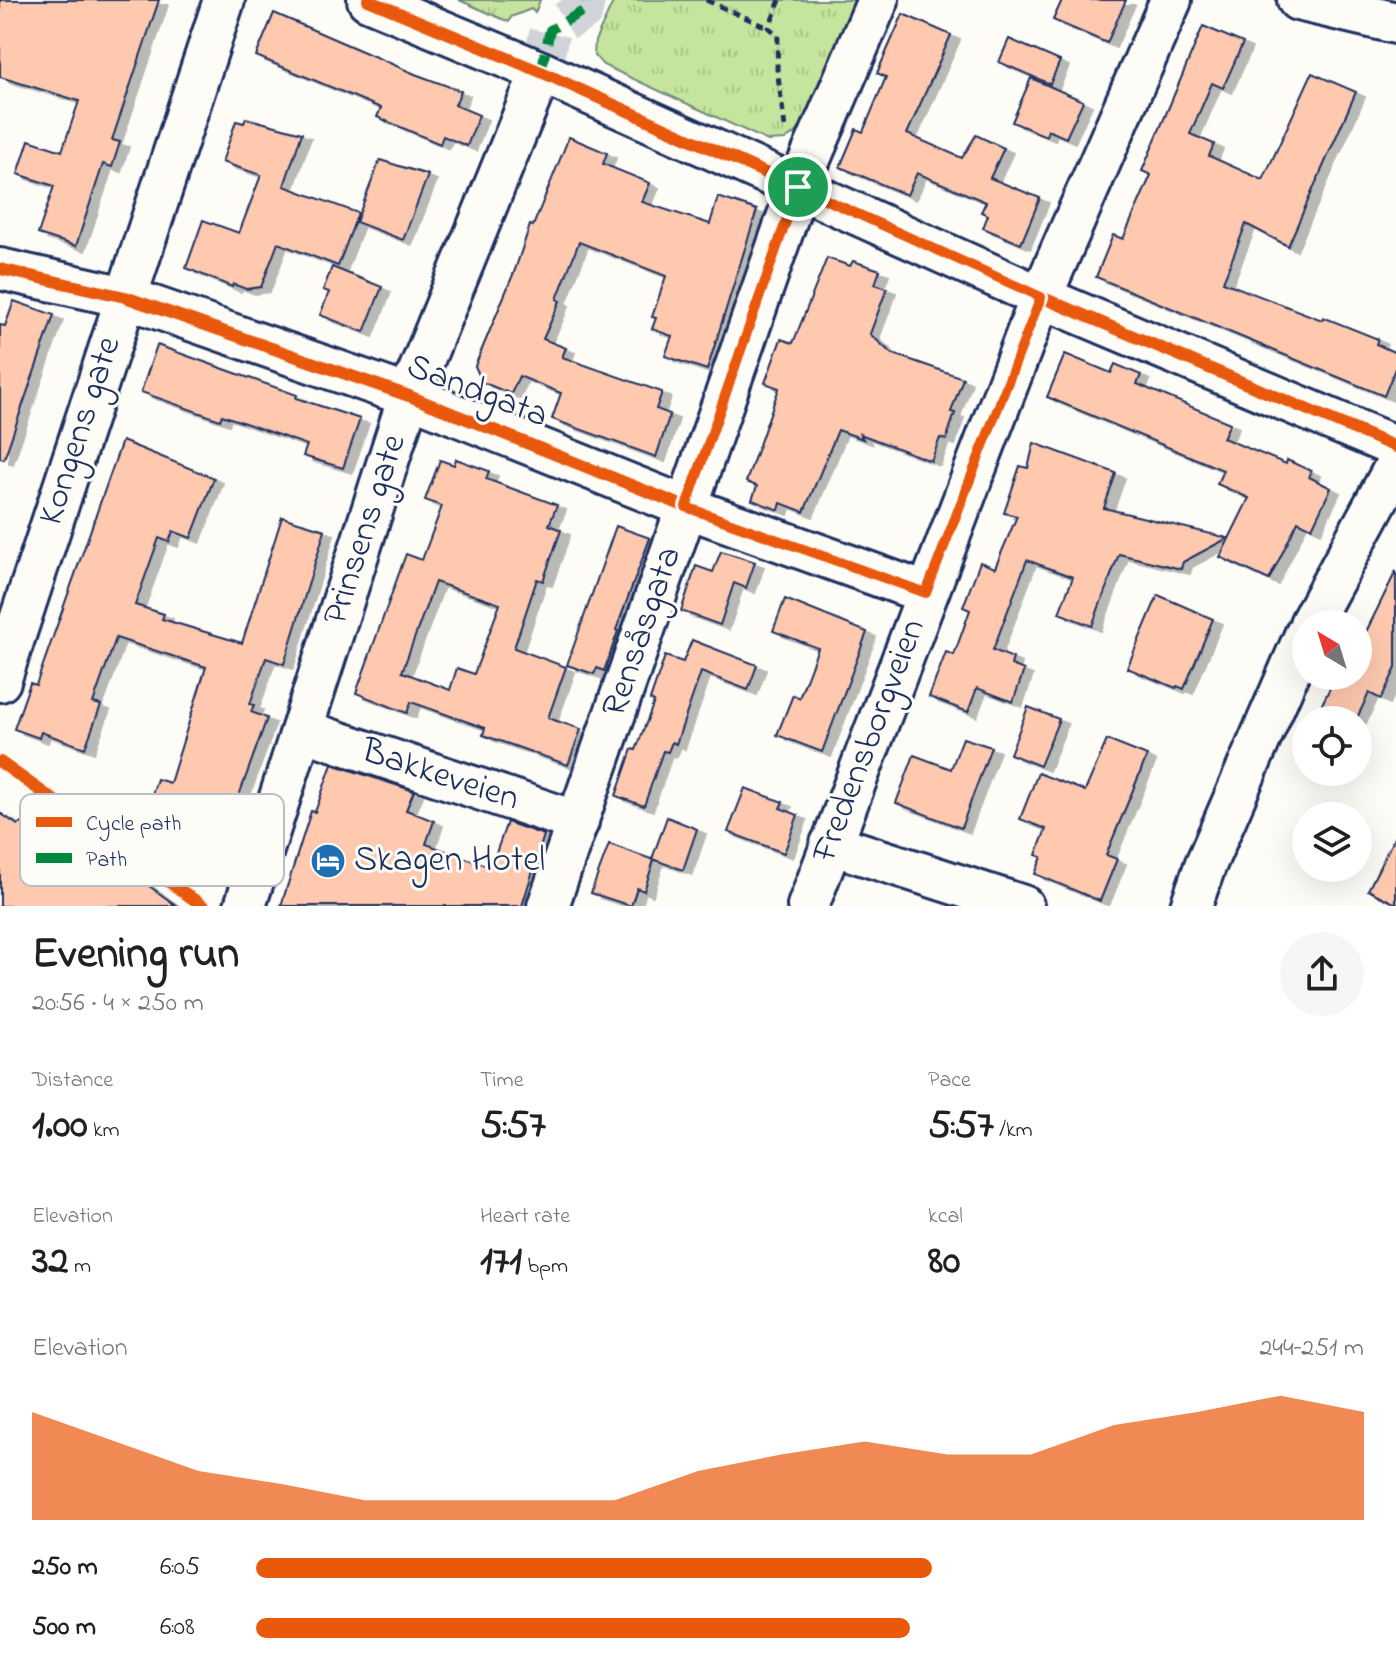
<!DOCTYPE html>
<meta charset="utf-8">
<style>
body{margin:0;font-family:"Indie Flower",sans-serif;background:#f6f6f6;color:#202124;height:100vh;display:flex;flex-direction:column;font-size:30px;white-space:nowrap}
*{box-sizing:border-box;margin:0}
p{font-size:26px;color:#757577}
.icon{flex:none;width:44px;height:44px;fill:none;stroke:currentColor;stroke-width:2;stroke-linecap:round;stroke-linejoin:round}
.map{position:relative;height:906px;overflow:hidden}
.panel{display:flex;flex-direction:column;background:#fff;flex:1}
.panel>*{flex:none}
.needle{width:52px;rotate:322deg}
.tools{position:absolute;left:1292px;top:610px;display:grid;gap:16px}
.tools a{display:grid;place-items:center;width:80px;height:80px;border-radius:50%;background:#fff;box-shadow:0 8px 32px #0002;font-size:40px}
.pin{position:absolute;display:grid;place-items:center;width:68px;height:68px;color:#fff;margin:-34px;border:4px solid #fff;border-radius:50%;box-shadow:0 2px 8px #0007}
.round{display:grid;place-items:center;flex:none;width:84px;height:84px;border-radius:42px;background:#f6f6f6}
.overview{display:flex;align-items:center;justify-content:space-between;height:136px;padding:0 32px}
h1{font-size:44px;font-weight:700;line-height:60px}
.stats{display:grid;grid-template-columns:repeat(3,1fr);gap:12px;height:136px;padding:8px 32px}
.stats div{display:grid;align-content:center}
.stats b{font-size:40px;font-weight:700}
.stats small{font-size:22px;font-weight:400}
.stats p{font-size:22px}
.chart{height:224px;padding:16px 32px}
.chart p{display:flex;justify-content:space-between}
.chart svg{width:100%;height:144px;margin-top:8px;fill:#ea580c;opacity:.7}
ul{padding:0 32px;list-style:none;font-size:26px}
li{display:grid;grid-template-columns:128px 96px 1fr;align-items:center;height:60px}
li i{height:20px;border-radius:10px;background:#ea580c}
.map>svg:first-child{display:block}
.grass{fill:url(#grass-tufts);stroke:#708a7e;stroke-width:2}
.building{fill:#ffc9b0;stroke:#1b2f5e;stroke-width:2;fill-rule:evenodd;filter:url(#shadow)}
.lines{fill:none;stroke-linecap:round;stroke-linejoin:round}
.minor-tunnel{stroke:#d0d3d8;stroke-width:40;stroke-dasharray:40 20;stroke-linecap:butt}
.minor-casing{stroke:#1b2f5e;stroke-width:46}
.path{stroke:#1b2f5e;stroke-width:5;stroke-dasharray:8 6;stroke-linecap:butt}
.minor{stroke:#fdfcf7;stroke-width:40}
.quiet{stroke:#00873e;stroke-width:10;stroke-dasharray:20 10;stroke-linecap:butt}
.cycleway-casing{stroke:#fdfcf7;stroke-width:17}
.cycleway{stroke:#e8590c;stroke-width:12}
.route-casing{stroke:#fff;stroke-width:16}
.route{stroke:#ea580c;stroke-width:10}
.labels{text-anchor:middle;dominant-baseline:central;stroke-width:6;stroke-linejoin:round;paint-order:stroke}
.street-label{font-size:36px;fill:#1b2f5e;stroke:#fdfcf7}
.poi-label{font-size:36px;fill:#1b2f5e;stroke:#fdfcf7;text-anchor:start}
.key{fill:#fdfcf7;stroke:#b9bec9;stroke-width:2}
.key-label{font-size:22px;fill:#1b2f5e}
</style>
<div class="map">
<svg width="1396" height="906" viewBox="0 0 1396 906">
<defs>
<pattern id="grass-tufts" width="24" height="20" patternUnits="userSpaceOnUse" patternTransform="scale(2)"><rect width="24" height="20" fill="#c5e49d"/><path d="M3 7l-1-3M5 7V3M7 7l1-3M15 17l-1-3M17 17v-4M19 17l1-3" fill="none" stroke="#a9c48a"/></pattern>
<filter id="shadow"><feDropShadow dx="9" dy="5" stdDeviation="0" flood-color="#0004"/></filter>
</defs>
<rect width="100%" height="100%" fill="#fdfcf7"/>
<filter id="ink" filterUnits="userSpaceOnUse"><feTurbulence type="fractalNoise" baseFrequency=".0125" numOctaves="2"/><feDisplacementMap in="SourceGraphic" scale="16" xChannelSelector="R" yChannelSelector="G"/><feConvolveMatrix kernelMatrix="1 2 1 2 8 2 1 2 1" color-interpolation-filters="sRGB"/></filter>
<g filter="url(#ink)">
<g class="grass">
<path d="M459 0H540L535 13 531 9 511 17 509 22Z"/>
<path d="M614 0H855L799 130 785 140 768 141 603 65 594 55 595 41Z"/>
</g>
<g class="building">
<path d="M0 0H159L112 140 120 142 112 167 103 164 76 246 38 234 54 186 18 174 29 140 62 151 79 101 0 77Z"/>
<path d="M1062 0H1126L1107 43 1053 20Z"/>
<path d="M274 13 415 74 461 91 455 105 479 115 467 146 443 136 440 144 377 117 381 108 256 56Z"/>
<path d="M903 14 951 35 907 134 962 158 976 135 1004 148 990 178 1040 198 1021 244 983 228 988 215 981 212 986 202 917 173 907 195 840 167 856 129 863 132 886 77 877 73Z"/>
<path d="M1203 26 1243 43 1223 88 1212 83 1190 134 1214 144 1209 156 1263 180 1312 73 1356 92 1288 246 1246 224 1223 282 1322 320 1323 317 1378 339 1376 344 1396 353V366L1384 396 1096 277 1113 235 1123 239 1151 175 1142 171Z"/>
<path d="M1009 39 1060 61 1050 84 999 62Z"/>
<path d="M1031 78 1083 101 1066 138 1048 130 1046 136 1012 122Z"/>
<path d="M246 118 302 133 284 186 358 213 338 266 278 243 261 287 246 289 233 284 232 287 186 268 203 220 239 233 261 175 222 162 236 121 244 123Z"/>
<path d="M569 137 607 153 603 164 650 183 642 202 710 224 718 197 757 210 707 370 665 356 672 336 652 329 656 318 652 317 666 276 579 242 557 299 560 301 543 339 566 348 562 357 662 392 656 409 670 414 656 457 552 419 561 393 519 376 511 394 482 382 475 366 515 270 530 225 533 226Z"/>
<path d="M380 160 428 175 403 240 356 222Z"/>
<path d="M827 258 850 266 853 261 880 270 875 284 887 288 870 334 891 353 963 378 951 412 955 413 946 440 940 438 931 461 860 434 863 439 838 430 804 512 781 503 779 510 752 500 757 486 746 482 779 388 765 383 781 339 793 343Z"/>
<path d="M332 267 382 287 364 332 320 315 329 292 323 290Z"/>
<path d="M14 301 54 315 4 459 0 458V325L5 326Z"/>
<path d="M157 345 297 395 296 398 360 419 343 468 303 456 307 445 222 415 220 420 141 392Z"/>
<path d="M1065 354 1111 373 1115 364 1141 375 1137 384 1230 423 1223 438 1286 464 1287 460 1311 471 1309 477 1331 488 1312 528 1298 521 1269 580 1220 557 1249 498 1217 484 1223 470 1047 397Z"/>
<path d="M122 441 214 478 191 538 173 531 169 542 159 538 135 605 164 614 162 619 242 643 282 517 325 530 284 664 266 658 250 704 254 705 251 712 267 718 236 804 226 800 214 836 160 816 161 811 148 807 157 779 170 783 206 667 116 638 93 703 101 705 85 748 41 732 39 738 14 729 30 683 36 685Z"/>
<path d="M1034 443 1116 473 1104 508 1228 538 1183 562 1181 569 1119 554 1092 626 1059 613 1073 577 1027 560 993 650 1013 658 1011 665 1024 670 1013 702 977 688 968 712 929 697 946 652 954 655 970 610 963 607 980 562 995 568 1017 516 1004 513 1020 466 1028 468Z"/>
<path d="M456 459 489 471 486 479 557 505 549 525 561 530 543 581 537 579 514 648 566 667 548 718 581 729 568 765 483 735 485 728 411 702 407 713 356 693 406 554 422 560 442 506 425 500 440 460 454 465ZM435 582 500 604 474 674 457 668 450 690 402 672Z"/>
<path d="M616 526 650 538 616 630 618 631 604 671 597 668 594 674 567 665Z"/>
<path d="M721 551 755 562 746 588 734 583 720 625 681 611 696 566 713 572Z"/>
<path d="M1396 571V668L1381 699 1369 693 1356 720H1314L1336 676H1358V648Z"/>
<path d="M1158 595 1213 619 1184 689 1177 686 1176 688 1127 668Z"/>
<path d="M785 599 867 632 822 752 777 735 793 695 799 698 818 648 773 631Z"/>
<path d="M692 640 757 665 748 690 701 672 676 744 672 742 668 752 663 751 644 806 616 796 632 749 636 750 654 702 650 700 665 656 683 662Z"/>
<path d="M1028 707 1059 719 1040 766 1010 754Z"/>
<path d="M963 738 991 747 961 828 896 803 914 755 951 769Z"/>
<path d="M1107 740 1147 756 1106 855 1117 859 1100 901 1035 874 1042 857 1036 855 1046 829 1020 819 1038 773 1085 791Z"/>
<path d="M332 764 414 791 406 810 434 821 426 844 491 867 507 822 544 835 522 906H281L311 811 315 812Z"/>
<path d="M745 788 783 802 780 808 798 815 784 853 728 832Z"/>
<path d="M0 813 18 825 27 821H50L64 825 177 906H0Z"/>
<path d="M667 817 697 829 683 870 652 859Z"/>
<path d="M1396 834V904L1368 890Z"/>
<path d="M609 844 654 860 644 891 637 888 631 906 591 893Z"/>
</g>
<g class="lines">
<path class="minor-tunnel" d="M541 72 550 30 583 11 585 0"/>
<defs>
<g id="minor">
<path d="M368 0 541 72 1041 297 1396 447"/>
<path d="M1298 0 1396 23"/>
<path d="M0 269 125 297 409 396 686 507 926 593"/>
<path d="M1310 624 1396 465"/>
<path d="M0 681 224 0"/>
<path d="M302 730 578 822"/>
<path d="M831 844 1023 906"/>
<path d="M245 906 409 396 541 72"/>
<path d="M548 906 798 187 878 0"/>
<path d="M808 906 1041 297 1171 0"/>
<path d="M1191 906 1205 866 1306 633"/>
</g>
</defs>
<use href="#minor" class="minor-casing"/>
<g class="path">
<path d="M706 0 769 28"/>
<path d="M780 0 769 28 778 35 777 69 785 127"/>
</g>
<use href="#minor" class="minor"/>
<path class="quiet" d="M541 72 550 30 583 11 585 0"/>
<defs>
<g id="cycleway">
<path d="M368 0 541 72 1041 297 1396 447"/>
<path d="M0 269 125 297 409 396 686 507 926 593"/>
<path d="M0 762 203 906"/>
</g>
</defs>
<use href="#cycleway" class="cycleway-casing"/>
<use href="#cycleway" class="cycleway"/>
</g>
</g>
<g class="lines" filter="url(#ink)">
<defs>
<path id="route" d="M798 187 1041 297 926 593 686 507Z"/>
</defs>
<use href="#route" class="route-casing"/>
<use href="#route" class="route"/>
</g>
<defs>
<symbol id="hotel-disc" viewBox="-11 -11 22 22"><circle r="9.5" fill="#1f6fb2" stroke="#fdfcf7"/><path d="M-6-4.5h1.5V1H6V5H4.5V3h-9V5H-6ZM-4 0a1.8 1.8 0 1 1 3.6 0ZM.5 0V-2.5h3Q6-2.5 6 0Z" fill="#fff"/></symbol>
</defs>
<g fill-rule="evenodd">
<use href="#hotel-disc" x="308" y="841" width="40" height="40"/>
</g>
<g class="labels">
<g class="street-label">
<text transform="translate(477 392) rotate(21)">Sandgata</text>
<text transform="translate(81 431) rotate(-72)">Kongens gate</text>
<text transform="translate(366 530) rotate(-72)">Prinsens gate</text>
<text transform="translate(643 632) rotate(-71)">Rensåsgata</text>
<text transform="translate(870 741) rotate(-69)">Fredensborgveien</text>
<text transform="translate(440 776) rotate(18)">Bakkeveien</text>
</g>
<g class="poi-label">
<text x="354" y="861">Skagen Hotel</text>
</g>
</g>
<rect x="20" y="794" width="264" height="92" rx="12" class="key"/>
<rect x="36" y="817" width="36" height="10" fill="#e8590c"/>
<rect x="36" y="853" width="36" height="10" fill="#00873e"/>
<g class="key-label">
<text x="86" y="830">Cycle path</text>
<text x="86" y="866">Path</text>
</g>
</svg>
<div class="tools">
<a><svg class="needle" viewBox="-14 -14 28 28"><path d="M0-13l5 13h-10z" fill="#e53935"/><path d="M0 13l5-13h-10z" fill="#757577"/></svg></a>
<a><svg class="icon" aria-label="locate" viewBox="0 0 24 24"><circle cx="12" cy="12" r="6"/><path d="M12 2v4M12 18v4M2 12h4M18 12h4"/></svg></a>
<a><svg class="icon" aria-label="layers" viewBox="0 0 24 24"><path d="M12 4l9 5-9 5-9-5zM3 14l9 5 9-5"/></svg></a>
</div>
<div class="pin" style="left:798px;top:187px;background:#1e9e55"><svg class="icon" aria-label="arrive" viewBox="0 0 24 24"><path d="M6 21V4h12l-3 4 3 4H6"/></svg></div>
</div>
<section class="panel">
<div class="overview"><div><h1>Evening run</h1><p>20:56 · 4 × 250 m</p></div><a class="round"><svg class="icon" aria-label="share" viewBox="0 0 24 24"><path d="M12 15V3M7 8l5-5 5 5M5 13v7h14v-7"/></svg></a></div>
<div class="stats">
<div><p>Distance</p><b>1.00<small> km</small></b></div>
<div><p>Time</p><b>5:57</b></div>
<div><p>Pace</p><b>5:57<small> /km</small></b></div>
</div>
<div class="stats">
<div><p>Elevation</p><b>32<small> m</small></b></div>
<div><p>Heart rate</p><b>171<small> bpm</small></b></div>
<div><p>kcal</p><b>80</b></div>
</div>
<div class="chart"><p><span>Elevation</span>244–251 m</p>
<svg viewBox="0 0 160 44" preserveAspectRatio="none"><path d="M0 44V11L10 20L20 29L30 33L40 38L50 38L60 38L70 38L80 29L90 24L100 20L110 24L120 24L130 15L140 11L150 6L160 11V44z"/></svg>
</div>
<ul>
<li><b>250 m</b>6:05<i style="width:61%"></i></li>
<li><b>500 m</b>6:08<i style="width:59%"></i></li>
</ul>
</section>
